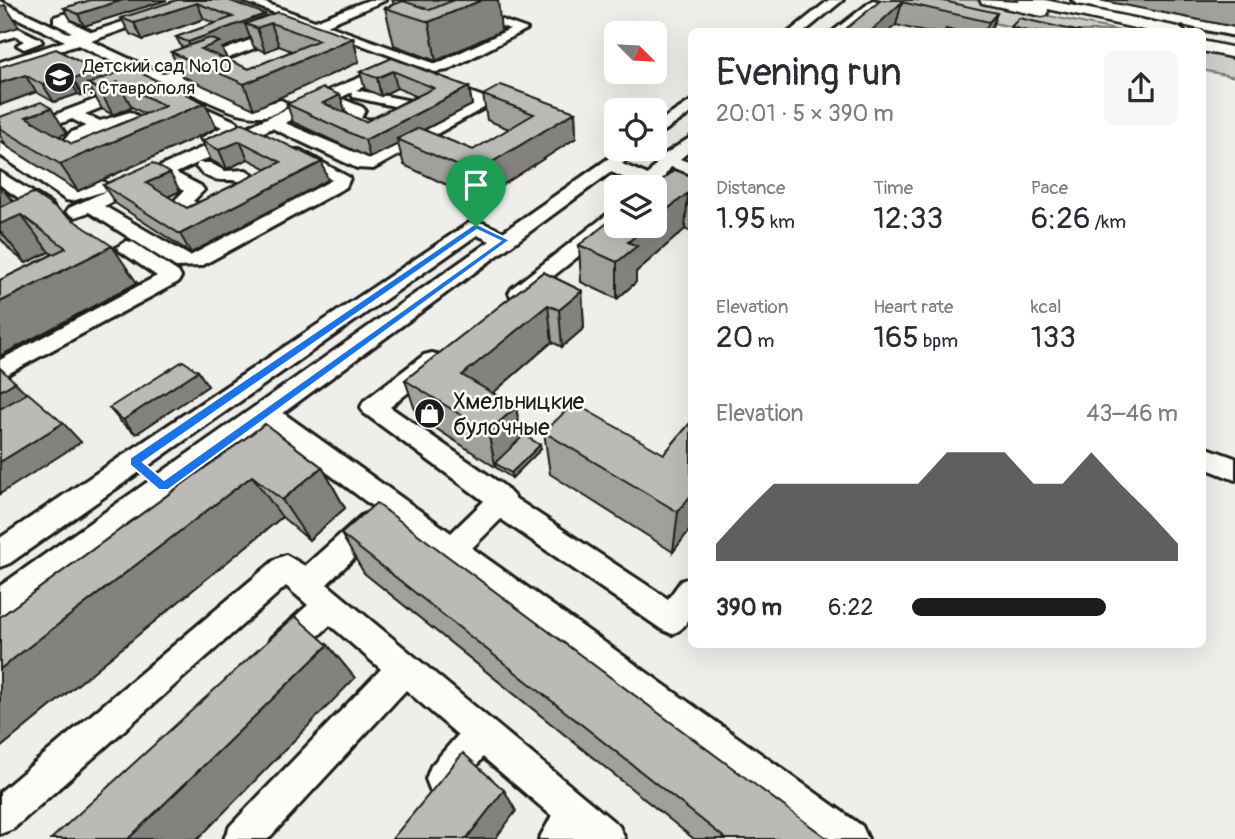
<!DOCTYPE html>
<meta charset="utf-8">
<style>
body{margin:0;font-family:Pangolin,sans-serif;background:#f7f7f7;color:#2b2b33;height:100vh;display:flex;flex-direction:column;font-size:26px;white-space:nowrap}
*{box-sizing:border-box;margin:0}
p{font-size:23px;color:#7c7c81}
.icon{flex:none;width:38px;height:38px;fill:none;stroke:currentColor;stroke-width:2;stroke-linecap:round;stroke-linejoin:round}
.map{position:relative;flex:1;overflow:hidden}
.sheet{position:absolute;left:688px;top:28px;width:518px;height:620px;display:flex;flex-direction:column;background:#fff;border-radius:10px;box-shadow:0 7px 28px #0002}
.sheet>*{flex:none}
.needle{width:46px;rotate:114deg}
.tools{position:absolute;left:604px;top:21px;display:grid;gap:14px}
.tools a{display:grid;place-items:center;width:63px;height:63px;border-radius:10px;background:#fff;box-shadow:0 7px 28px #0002;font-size:35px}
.pin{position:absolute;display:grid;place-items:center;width:60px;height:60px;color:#fff;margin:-72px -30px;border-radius:50% 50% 50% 0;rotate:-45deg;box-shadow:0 0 7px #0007}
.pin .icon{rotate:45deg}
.round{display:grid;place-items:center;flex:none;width:74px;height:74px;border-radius:10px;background:#f7f7f7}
.overview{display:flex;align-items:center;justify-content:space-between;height:119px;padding:0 28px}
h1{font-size:38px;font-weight:600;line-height:52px}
.stats{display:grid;grid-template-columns:repeat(3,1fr);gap:10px;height:119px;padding:7px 28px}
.stats div{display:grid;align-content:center}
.stats b{font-size:30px;font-weight:600}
.stats small{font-size:19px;font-weight:400}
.stats p{font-size:19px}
.chart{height:196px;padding:14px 28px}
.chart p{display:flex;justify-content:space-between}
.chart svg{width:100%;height:126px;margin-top:7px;fill:#1c1c1c;opacity:.7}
ul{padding:0 28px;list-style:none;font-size:23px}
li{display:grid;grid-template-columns:112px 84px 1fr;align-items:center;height:52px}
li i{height:18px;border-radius:9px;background:#1c1c1c}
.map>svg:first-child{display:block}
.green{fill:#d0cfcc;stroke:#767674;stroke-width:2}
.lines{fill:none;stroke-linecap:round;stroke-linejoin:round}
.minor-casing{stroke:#1c1c1c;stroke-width:6}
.major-casing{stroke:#1c1c1c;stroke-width:5}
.minor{fill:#fdfcf7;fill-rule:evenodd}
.major{fill:#fdfcf7;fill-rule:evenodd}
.wall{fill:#a1a09d;stroke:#1c1c1c;stroke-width:2;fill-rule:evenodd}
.shaded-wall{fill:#83827f;stroke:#1c1c1c;stroke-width:2}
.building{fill:#bbbab6;stroke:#1c1c1c;stroke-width:2}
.route{fill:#1a73e8;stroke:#fff;stroke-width:2;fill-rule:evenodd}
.labels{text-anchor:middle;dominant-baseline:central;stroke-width:5;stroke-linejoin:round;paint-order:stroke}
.far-poi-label{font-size:19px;fill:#1c1c1c;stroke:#fdfcf7;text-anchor:start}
.poi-label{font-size:23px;fill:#1c1c1c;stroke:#fdfcf7;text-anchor:start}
</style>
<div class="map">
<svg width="1235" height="839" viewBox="0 0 1235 839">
<rect width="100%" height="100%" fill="#f0eeea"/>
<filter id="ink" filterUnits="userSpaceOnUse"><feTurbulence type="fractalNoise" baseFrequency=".0143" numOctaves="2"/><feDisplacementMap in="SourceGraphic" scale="14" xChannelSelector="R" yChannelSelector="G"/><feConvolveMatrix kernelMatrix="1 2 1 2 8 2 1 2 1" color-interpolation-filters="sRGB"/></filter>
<g filter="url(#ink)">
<g class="green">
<path d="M889 0H974L1120 31H1030Z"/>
<path d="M1202 49 1235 56V77L1202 70Z"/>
</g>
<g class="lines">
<defs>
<g id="minor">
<path d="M109 0H127L69 21 92 32 189 0H207L91 41 162 74 279 29H289V35L181 76 252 108 281 100 288 104C258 136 201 96 168 81L85 114 100 121 130 112 164 130 156 139 150 141 142 136 146 131 129 122 81 140 99 150 110 151 112 154 110 157 90 159 66 144 64 141 70 133 86 126 72 119 35 133H23L21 130 23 127 149 79 78 45 0 70V62L65 41 0 10V1L68 33 72 32 54 23V17Z"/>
<path d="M240 0H257L315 21 369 0H386L327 25 436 64 510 29 428 0H446L527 29 448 70 435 72Z"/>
<path d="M829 0H843L804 32H789Z"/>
<path d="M873 0 914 11 908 15 877 7 847 32H832Z"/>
<path d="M1072 0H1096L1235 28V36L1078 4Z"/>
<path d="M18 28 40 39 42 42 24 49 17 45 24 41 16 36 0 41V33Z"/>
<path d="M393 64 400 68 398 71 356 90 416 102 419 105 415 113C395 124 365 140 344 120L348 112 327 103 285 123 370 159 473 103 435 89 433 86 435 83H445L486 98 489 105 373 169 357 168 272 128 176 173 201 186 204 190 193 201 203 206 225 198 246 184C228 174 216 189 196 167L198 163H210L225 171 246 170 266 183C247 209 197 231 173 202L184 191 162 179 104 206 190 256 332 180 288 156 286 153 288 150H300L350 178 346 187 201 266 176 267 89 212 75 217 66 212 69 208 320 94ZM352 92 353 97 403 108C389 115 377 123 361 118L365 110 362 107 340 98Z"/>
<path d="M181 97 237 122 239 125 237 130 215 141H203L201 138 222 127 176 104 174 101 176 98Z"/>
<path d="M691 101V113L654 138V125Z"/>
<path d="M691 137V150L680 159 691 163V174L671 167 665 175 666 182 691 193V204L654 192V187H645L611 172 283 413 451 533 484 501 364 413 361 407 364 401 424 355 432 353 440 355 443 361 440 367 390 407 504 486 516 499 668 599 681 581 691 577C691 600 697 624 672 634L661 629 501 519 472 548 862 826 868 839H818L265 426 11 613 0 617V586L490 241 477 235 10 563 0 567V538L469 223H483L503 232 622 149H640L622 164 648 175 662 156Z"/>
<path d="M0 143 74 189 102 181 111 186 108 190 72 201 66 200 0 155Z"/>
<path d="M0 172 51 204 54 208 47 218 0 238V225L35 209 0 185Z"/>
<path d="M616 211V226L526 298H512L509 293 512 288 609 213Z"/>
<path d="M127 241 134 243 178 272 181 277 178 282 0 378V360L157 276 120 251 117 247Z"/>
<path d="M1202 446 1235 458V480L1202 467Z"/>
<path d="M371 512 381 516 385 524 381 532 327 584 619 826 625 839H539L552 816 483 757 457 792 444 797 431 792 426 779 431 766 458 735 406 690 268 839H224L230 826 381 669 330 625 293 660 282 664 271 660 266 649 271 638 308 605 286 586 13 829 0 834V792L276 559 286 555 305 566 361 516Z"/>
</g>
<g id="major">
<path d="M980 0 1019 2 1017 0H1045L1178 27 1185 32H1153L1048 9 1047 15 1042 16 982 3Z"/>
<path d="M1202 41 1235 48V58L1202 51Z"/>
</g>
</defs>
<use href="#minor" class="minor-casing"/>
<use href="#major" class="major-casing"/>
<use href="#minor" class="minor"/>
<use href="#major" class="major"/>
</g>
<g class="wall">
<path d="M91 0H167L84 26 71 20 64 8Z"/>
<path d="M177 0H228L266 16 353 38 359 62 254 109 182 76 171 52 182 48 176 37 215 23 204 19 143 40 130 34 121 18ZM250 38 254 47 265 52 279 46 292 51 249 69 227 60 222 48Z"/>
<path d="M392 0H482L501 31 436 61 394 45 385 8 394 4Z"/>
<path d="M881 0 997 13 990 32H924L896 25Z"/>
<path d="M1099 0H1235V27Z"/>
<path d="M1011 27 1081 32H1009Z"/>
<path d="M392 58 469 87 472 105 424 130 473 150 509 129 487 120 483 95 575 112 576 138 479 200 404 165 398 144 370 158 293 122 287 104 340 95 346 113 365 122 416 96 397 88 381 96 365 89 360 72Z"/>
<path d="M0 67 102 78 205 103 217 128 78 191 8 147 0 136V117L67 133 59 136 72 144 145 114 132 107 113 115 102 109 93 93 83 97 78 94 54 102 36 92 0 105Z"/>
<path d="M243 123 328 180 191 253 115 203 103 185 180 191 168 197 187 208 267 169 248 159 227 169 211 160 202 141Z"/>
<path d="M691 176V232L685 229 636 272V282L617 299 581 282 579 245Z"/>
<path d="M0 186 13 201 137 283 0 356V280L53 254 49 252 26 263 11 251 0 238Z"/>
<path d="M543 272 582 291 584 328 562 347 552 342 493 393 516 407 521 438 541 449 512 478 417 416 405 380Z"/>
<path d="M198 371 208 386 136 434 121 422 109 408Z"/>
<path d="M691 422V528L673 552 550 474 544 432 664 454Z"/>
<path d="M265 424 322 467 345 508 309 540 282 517 0 748V617Z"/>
<path d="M341 534 828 839H694L364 573Z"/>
</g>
<g class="shaded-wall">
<path d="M123 0H167L84 26 78 14Z"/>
<path d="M482 0H498L501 31 436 61 429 22Z"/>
<path d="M902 2 896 25 888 32H870Z"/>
<path d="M197 3 204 19 143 40 134 23Z"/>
<path d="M5 5 19 27 0 33V6Z"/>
<path d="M997 13 990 32H985L989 22Z"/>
<path d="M265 14 269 24 271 23 279 46 265 52 257 28 245 24 250 38 222 48 230 66 196 58 188 42Z"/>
<path d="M353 38 359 62 254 109 244 84Z"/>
<path d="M97 71 107 87 118 82 132 107 113 115 99 89 88 84 93 93 83 97 73 79Z"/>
<path d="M393 71 397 88 381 96 377 78Z"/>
<path d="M25 75 36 92 0 105V83Z"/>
<path d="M68 76 78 94 54 102 43 85Z"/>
<path d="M469 87 472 105 402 141 397 139 398 144 370 158 365 140Z"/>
<path d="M340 95 346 113 323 103Z"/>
<path d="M205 103 217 128 78 191 60 164Z"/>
<path d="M51 108 67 133 43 143 26 117Z"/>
<path d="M575 112 576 138 479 200 474 173Z"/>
<path d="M240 141 248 159 227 169 219 150Z"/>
<path d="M322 162 328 180 191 253 180 234Z"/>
<path d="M170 173 180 191 157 202 146 183Z"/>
<path d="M2 188 23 215H21L49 252 26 263 0 231V189Z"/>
<path d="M688 193 685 229 636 272V282L617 299V262L628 242 648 226H654V220Z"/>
<path d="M112 246 137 283 0 356V302Z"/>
<path d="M582 291 584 328 562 347 559 310Z"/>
<path d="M548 305 552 342 472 411 462 375Z"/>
<path d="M198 371 208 386 136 434 123 420Z"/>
<path d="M15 382 30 397 0 414V391Z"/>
<path d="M516 407 522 443 495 463 496 468 488 432Z"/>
<path d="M63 423 81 442 0 494V462Z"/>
<path d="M540 445 541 449 512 478 511 473Z"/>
<path d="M322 467 345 508 309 540 282 500Z"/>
<path d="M252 476 282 517 0 748V669Z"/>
<path d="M691 495V528L673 552 678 512Z"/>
<path d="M328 645 355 678 198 839H128Z"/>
<path d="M504 790 516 811 495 839H466Z"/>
</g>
<g class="building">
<path d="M91 0H123L78 14 64 8Z"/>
<path d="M177 0H228L265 14 188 42 176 37 233 17 197 3 134 23 121 18Z"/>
<path d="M454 0H482L429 22 385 8 403 1 430 10Z"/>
<path d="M881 0H939L997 13 989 22 902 2 870 32H842Z"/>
<path d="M278 12 353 38 244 84 171 52 210 38 220 42 201 49 249 69 319 40 271 23 257 28 245 24Z"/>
<path d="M1019 18 1081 32H1032L1011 27Z"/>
<path d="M946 29 959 32H944Z"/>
<path d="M56 49 97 71 73 79 68 76 43 85 25 75 0 83V67Z"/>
<path d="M392 58 469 87 365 140 287 104 323 88 340 95 323 103 365 122 434 88 393 71 377 78 360 72Z"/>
<path d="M130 68 205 103 60 164 0 128V117L41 102 51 108 26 117 72 144 165 106 118 82 99 89 88 84Z"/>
<path d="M501 85 575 112 474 173 397 139 419 128 473 150 534 114 483 95Z"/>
<path d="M243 123 322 162 180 234 103 185 153 163 170 173 146 183 187 208 281 162 240 141 219 150 202 141Z"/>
<path d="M675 170 691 176V194L688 193 654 220V187H653Z"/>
<path d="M33 193 112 246 0 302V280L66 248 21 215 0 224V207Z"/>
<path d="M616 216V226H648L628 242 637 246 617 262 579 245Z"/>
<path d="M543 272 582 291 559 310 548 305 462 375 516 407 488 432 405 380Z"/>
<path d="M183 361 198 371 123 420 109 408Z"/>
<path d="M0 368 15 382 0 391Z"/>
<path d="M28 393 63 423 0 462V409Z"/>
<path d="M574 403 664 454 691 422V495L678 512 544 432Z"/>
<path d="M265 424 322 467 282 500 252 476 0 669V617Z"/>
<path d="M524 435 540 445 511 473 495 463Z"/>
<path d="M376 503 828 839H726L341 534Z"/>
<path d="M295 616 328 645 128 839H51Z"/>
<path d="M463 753 504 790 466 839H392Z"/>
</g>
</g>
<path class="route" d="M473 225H479L510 240 168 490H159L130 465V458ZM477 230 500 241 164 480 143 462Z"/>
<defs>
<symbol id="school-disc" viewBox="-11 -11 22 22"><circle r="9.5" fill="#1c1c1c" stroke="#fdfcf7"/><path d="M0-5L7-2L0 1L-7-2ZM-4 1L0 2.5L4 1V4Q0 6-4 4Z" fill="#fff"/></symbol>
<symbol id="shop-disc" viewBox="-11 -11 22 22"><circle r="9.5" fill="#1c1c1c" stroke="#fdfcf7"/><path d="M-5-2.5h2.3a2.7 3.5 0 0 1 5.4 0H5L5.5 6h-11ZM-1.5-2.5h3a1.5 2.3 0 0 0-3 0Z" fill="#fff"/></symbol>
</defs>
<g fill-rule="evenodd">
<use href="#school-disc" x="42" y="60" width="35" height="35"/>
<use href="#shop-disc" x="412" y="396" width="35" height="35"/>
</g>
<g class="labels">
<g class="far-poi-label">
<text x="83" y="66">Детский сад №10<tspan x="83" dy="22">г. Ставрополя</tspan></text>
</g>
<g class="poi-label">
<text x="453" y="401">Хмельницкие<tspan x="453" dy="26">булочные</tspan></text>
</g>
</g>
</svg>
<div class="tools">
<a><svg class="needle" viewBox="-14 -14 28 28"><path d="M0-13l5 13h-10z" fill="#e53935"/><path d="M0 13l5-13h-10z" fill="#7c7c81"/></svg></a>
<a><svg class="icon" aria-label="locate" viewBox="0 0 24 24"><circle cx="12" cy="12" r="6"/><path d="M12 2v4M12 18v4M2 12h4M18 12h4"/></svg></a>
<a><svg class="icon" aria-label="layers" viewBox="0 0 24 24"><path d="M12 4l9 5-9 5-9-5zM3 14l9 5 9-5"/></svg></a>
</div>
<div class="pin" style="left:476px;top:227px;background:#1e9e55"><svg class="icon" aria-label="arrive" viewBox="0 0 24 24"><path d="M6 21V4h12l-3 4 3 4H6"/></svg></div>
<section class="sheet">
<div class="overview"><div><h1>Evening run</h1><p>20:01 · 5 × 390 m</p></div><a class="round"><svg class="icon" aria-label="share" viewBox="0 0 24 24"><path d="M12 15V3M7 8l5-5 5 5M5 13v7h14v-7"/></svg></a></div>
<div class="stats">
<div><p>Distance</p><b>1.95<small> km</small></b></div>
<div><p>Time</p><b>12:33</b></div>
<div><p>Pace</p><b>6:26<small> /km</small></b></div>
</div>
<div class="stats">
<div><p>Elevation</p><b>20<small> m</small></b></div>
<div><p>Heart rate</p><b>165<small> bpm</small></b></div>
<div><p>kcal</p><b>133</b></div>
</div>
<div class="chart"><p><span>Elevation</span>43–46 m</p>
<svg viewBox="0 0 160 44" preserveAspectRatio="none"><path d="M0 44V38L10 27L20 17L30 17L40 17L50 17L60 17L70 17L80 6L90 6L100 6L110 17L120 17L130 6L140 17L150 27L160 38V44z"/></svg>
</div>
<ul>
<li><b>390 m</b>6:22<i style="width:73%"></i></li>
</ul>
</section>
</div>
